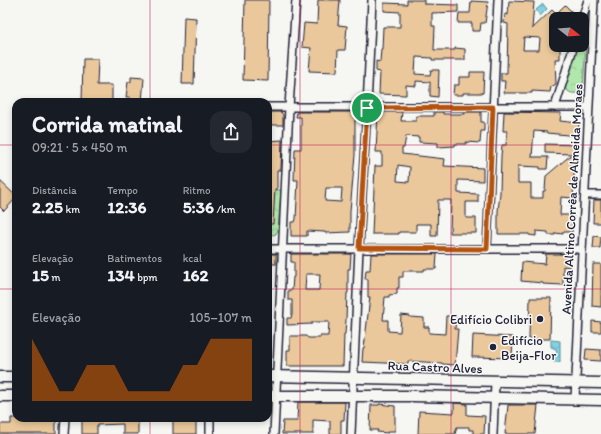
<!DOCTYPE html>
<html lang="pt">
<meta charset="utf-8">
<style>
body{margin:0;font-family:Itim,sans-serif;background:#242831;color:#f1f3f6;height:100vh;display:flex;flex-direction:column;font-size:15px;white-space:nowrap}
*{box-sizing:border-box;margin:0}
p{font-size:13px;color:#9ea1a6}
.icon{flex:none;width:22px;height:22px;fill:none;stroke:currentColor;stroke-width:2;stroke-linecap:round;stroke-linejoin:round}
.map{position:relative;flex:1;overflow:hidden}
.sheet{position:absolute;left:12px;top:98px;width:260px;height:324px;display:flex;flex-direction:column;background:#171b24;border-radius:12px;box-shadow:0 2px 6px #0003}
.sheet>*{flex:none}
.needle{width:26px;rotate:107deg}
.tools{position:absolute;left:549px;top:12px;display:grid;gap:8px}
.tools a{display:grid;place-items:center;width:40px;height:40px;border-radius:8px;background:#171b24;box-shadow:0 2px 6px #0003;font-size:20px}
.pin{position:absolute;display:grid;place-items:center;width:34px;height:34px;color:#fff;margin:-17px;border:2px solid #fff;border-radius:50%;box-shadow:0 1px 4px #0007}
.round{display:grid;place-items:center;flex:none;width:42px;height:42px;border-radius:12px;background:#242831}
.headline{display:flex;align-items:center;justify-content:space-between;height:68px;padding:0 20px}
h1{font-size:22px;font-weight:700;line-height:30px}
.stats{display:grid;grid-template-columns:repeat(3,1fr);gap:6px;height:68px;padding:4px 20px}
.stats div{display:grid;align-content:center}
.stats b{font-size:17px;font-weight:700}
.stats small{font-size:11px;font-weight:400}
.stats p{font-size:11px}
.chart{height:112px;padding:8px 20px}
.chart p{display:flex;justify-content:space-between}
.chart svg{width:100%;height:72px;margin-top:4px;fill:#b45309;opacity:.7}
.map>svg:first-child{display:block}
.park{fill:url(#park-crowns);stroke:#698473}
.water{fill:url(#water-waves);stroke:#5c8c9f}
.building{fill:#eac89b;stroke:#22223b;fill-rule:evenodd}
.lines{fill:none;stroke-linecap:round;stroke-linejoin:round}
.minor-casing{stroke:#22223b;stroke-width:10}
.secondary-casing{stroke:#22223b;stroke-width:13}
.minor{stroke:#f6f6f2;stroke-width:7}
.secondary{stroke:#f6f6f2;stroke-width:10}
.route-casing{stroke:#fff;stroke-width:8}
.route{stroke:#b45309;stroke-width:5}
.grid{fill:none;stroke:#c2185b;stroke-width:1;stroke-opacity:0.55}
.poi-dot{fill:#22223b;stroke:#f6f6f2;stroke-width:1.5}
.labels{text-anchor:middle;dominant-baseline:central;stroke-width:3;stroke-linejoin:round;paint-order:stroke}
.street-label{font-size:13px;fill:#22223b;stroke:#f6f6f2}
.poi-label{font-size:13px;fill:#22223b;stroke:#f6f6f2;text-anchor:end}
</style>
<div class="map">
<svg width="601" height="434" viewBox="0 0 601 434">
<defs>
<pattern id="park-crowns" width="20" height="18" patternUnits="userSpaceOnUse"><rect width="20" height="18" fill="#b0e7ab"/><path d="M2 6a3 3 0 1 1 6 0M12 15a3 3 0 1 1 6 0" fill="none" stroke="#97c694"/></pattern>
<pattern id="water-waves" width="16" height="10" patternUnits="userSpaceOnUse"><rect width="16" height="10" fill="#83d2e1"/><path d="M0 5q4-4 8 0t8 0" fill="none" stroke="#71b4c2"/></pattern>
</defs>
<rect width="100%" height="100%" fill="#f6f6f2"/>
<filter id="ink" filterUnits="userSpaceOnUse"><feTurbulence type="fractalNoise" baseFrequency=".025" numOctaves="2"/><feDisplacementMap in="SourceGraphic" scale="8" xChannelSelector="R" yChannelSelector="G"/><feConvolveMatrix kernelMatrix="1 2 1 2 8 2 1 2 1" color-interpolation-filters="sRGB"/></filter>
<g filter="url(#ink)">
<g class="park">
<path d="M585 26 587 27 583 88C578 95 570 95 565 88L578 45H582V32Z"/>
<path d="M268 190H281L278 230 276 234 268 236Z"/>
</g>
<g class="water">
<path d="M543 4 547 9 540 16 536 10Z"/>
<path d="M551 340 560 341V362H554V356L557 352 556 349 551 347Z"/>
</g>
<g class="building">
<path d="M245 0H269L268 81 243 80Z"/>
<path d="M318 0H340L338 25 347 26 345 50H338L337 72 309 71 311 48 302 47 304 23 317 24Z"/>
<path d="M407 0H424V4L458 5V12L432 13V26H435L434 50H455V48L465 49V60H432V58L416 57 415 74 430 75 431 70H439L438 97 430 96V82L416 81V86L406 85V95L379 94 380 72 376 71V61L380 62 381 49H382L383 27H400V12L384 11V3L407 4Z"/>
<path d="M471 1 488 2 485 23H481L480 31H472V23H458L459 13H470Z"/>
<path d="M509 1 534 2 532 29 552 10 556 14 565 5 575 15 571 19H556V26H552V39H556V45H560V59H555L556 84 551 87 550 92 532 91V93H504L505 81H501V73H507L508 24 504 23 505 14 508 15ZM524 37 540 38 539 50H523Z"/>
<path d="M184 17 196 18 194 84H182Z"/>
<path d="M83 59H98L97 85H112V102H82Z"/>
<path d="M470 72H484L483 93H463V95H453L454 85H459V77H470Z"/>
<path d="M131 77 144 78 142 102H130V97H126L128 82H131Z"/>
<path d="M268 112H281L283 115V125H268Z"/>
<path d="M297 112H361L360 120H355V155L350 211V232L325 233V232L307 231V236H291V222H295L296 219 298 180H294L295 149H301V117H296ZM326 188H342L341 202 325 201Z"/>
<path d="M378 112H402L401 121H416V116H434V112H443V114H465V112H481V122H484V131H481L480 143 466 142V144H455V146L438 147V143L419 142V137L406 136 404 148H402V154L445 159 444 166 483 168V181L458 180V193L478 194V202H466V218H476V233H450L451 200H438L437 236H431V224H416V232H399V234H372L375 166H382V152H376ZM398 165 410 167 409 182 397 181Z"/>
<path d="M504 112 561 113 560 121 579 123 578 136 547 133V132L534 131 532 157H548L547 169H540V167L518 166V183H531V198H543V191H545L546 176 572 154 545 153V144L577 145V147H578V154H575L573 198 561 197 560 215H573L572 232H563V234L555 233V235H548V232L536 231V236L529 235V234H498V211L500 193 501 156 502 145H506L507 131H503Z"/>
<path d="M282 140 281 170H277V189H275L273 224H268V141Z"/>
<path d="M0 181 16 196V198L4 211 0 207Z"/>
<path d="M594 200H601V223H593Z"/>
<path d="M594 236 601 237 600 248H593Z"/>
<rect x="268" y="254" width="8" height="10"/>
<path d="M291 254H351L350 269H348V293H347L346 320 345 334H344L343 366H287V350H290V336H306L308 338H320V336H328L329 322H312V324L287 325V318H291L292 314V300H288V290H292L293 277H294V262H291ZM306 274H320L319 290H305Z"/>
<path d="M371 254H437L436 269H424V271H403V277H399V288H397V294L389 295V297H385L383 320H388V331L400 332 401 315 410 316V317L424 318V327H429V333L445 334 446 316H456L455 329H458L455 365 442 364V363L408 361V364L362 362 363 348H364L370 297H368V279H365L366 270H370Z"/>
<path d="M546 254H570V267L563 266V285L543 284V283L521 281 522 262 545 264Z"/>
<path d="M593 264H601V307L592 306Z"/>
<path d="M530 298H551L550 339H529Z"/>
<path d="M592 321 601 322V332H592Z"/>
<path d="M473 335 513 337 512 358 472 357Z"/>
<path d="M586 349 601 350V361L585 360Z"/>
<path d="M298 402H345L344 420H341V434H330V421L313 420V434H282L283 421H297Z"/>
<path d="M454 403 467 404V415L485 416 484 434H473V430H469V427H457L455 434H418L419 411 454 413Z"/>
<path d="M379 404 395 406V431H388V433L377 432 378 430H370L371 405H379Z"/>
<path d="M508 405H538L535 434H505Z"/>
<path d="M11 418H56V434H0V424H11Z"/>
<path d="M82 418H129V419H138V434H123V424L97 425V434H82Z"/>
<rect x="173" y="418" width="23" height="16"/>
</g>
<g class="lines">
<defs>
<g id="minor">
<path d="M582 19 588 0"/>
<path d="M268 107H588"/>
<path d="M555 107 574 45"/>
<path d="M585 195H601"/>
<path d="M268 249H581"/>
<path d="M487 249 498 0"/>
<path d="M575 399 594 0"/>
<path d="M64 434 65 418"/>
<path d="M210 434V418"/>
<path d="M274 434 289 107 296 0"/>
<path d="M351 434 359 248 367 107 372 0"/>
<path d="M493 434 495 382"/>
</g>
<g id="secondary">
<path d="M268 376 601 383"/>
<path d="M0 377H16"/>
<path d="M0 396H16"/>
<path d="M268 396H413L601 400"/>
</g>
</defs>
<use href="#minor" class="minor-casing"/>
<use href="#secondary" class="secondary-casing"/>
<use href="#minor" class="minor"/>
<use href="#secondary" class="secondary"/>
</g>
</g>
<g class="lines" filter="url(#ink)">
<defs>
<path id="route" d="M493 107 487 249 359 248 367 108Z"/>
</defs>
<use href="#route" class="route-casing"/>
<use href="#route" class="route"/>
</g>
<path class="grid" d="M150 0V102M300 0V434M451 0V434M0 145H16M268 145H601M0 289H16M268 289H601M150 418V434"/>
<g class="poi-dot">
<circle cx="540" cy="319" r="4"/>
<circle cx="493" cy="347" r="4"/>
</g>
<g class="labels">
<g class="street-label">
<text transform="translate(572 199) rotate(-87)">Avenida Altino Corrêa de Almeida Moraes</text>
<text transform="translate(435 367) rotate(2)">Rua Castro Alves</text>
</g>
<g class="poi-label">
<text x="532" y="319">Edifício Colibri</text>
<text x="501" y="340" text-anchor="start">Edifício<tspan x="501" dy="15">Beija-Flor</tspan></text>
</g>
</g>
</svg>
<div class="tools">
<a><svg class="needle" viewBox="-14 -14 28 28"><path d="M0-13l5 13h-10z" fill="#e53935"/><path d="M0 13l5-13h-10z" fill="#9ea1a6"/></svg></a>
</div>
<div class="pin" style="left:367px;top:108px;background:#1e9e55"><svg class="icon" aria-label="arrive" viewBox="0 0 24 24"><path d="M6 21V4h12l-3 4 3 4H6"/></svg></div>
<section class="sheet">
<div class="headline"><div><h1>Corrida matinal</h1><p>09:21 · 5 × 450 m</p></div><a class="round"><svg class="icon" aria-label="share" viewBox="0 0 24 24"><path d="M12 15V3M7 8l5-5 5 5M5 13v7h14v-7"/></svg></a></div>
<div class="stats">
<div><p>Distância</p><b>2.25<small> km</small></b></div>
<div><p>Tempo</p><b>12:36</b></div>
<div><p>Ritmo</p><b>5:36<small> /km</small></b></div>
</div>
<div class="stats">
<div><p>Elevação</p><b>15<small> m</small></b></div>
<div><p>Batimentos</p><b>134<small> bpm</small></b></div>
<div><p>kcal</p><b>162</b></div>
</div>
<div class="chart"><p><span>Elevação</span>105–107 m</p>
<svg viewBox="0 0 160 44" preserveAspectRatio="none"><path d="M0 44V6L10 22L20 38L30 38L40 22L50 22L60 22L70 38L80 38L90 38L100 38L110 22L120 22L130 6L140 6L150 6L160 6V44z"/></svg>
</div>
</section>
</div>
